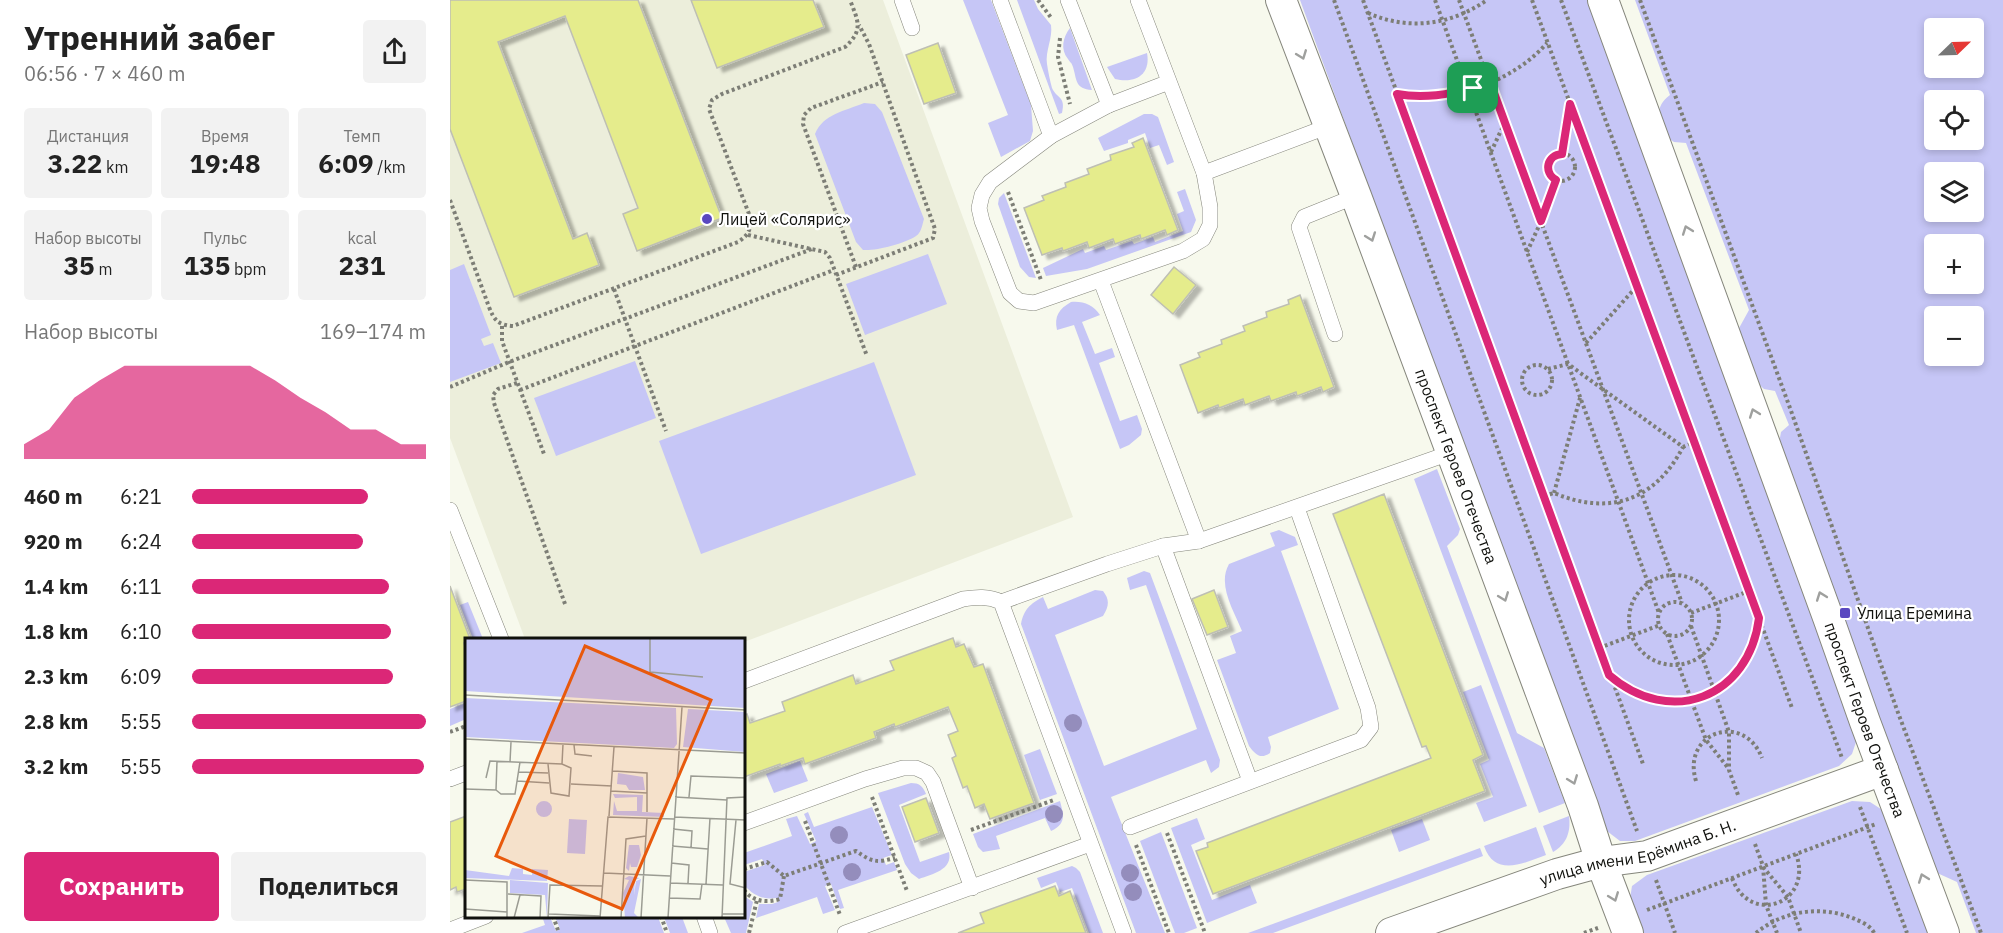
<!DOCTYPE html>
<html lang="ru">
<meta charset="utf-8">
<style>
body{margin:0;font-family:"IBM Plex Sans",sans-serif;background:#f2f2f2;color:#222;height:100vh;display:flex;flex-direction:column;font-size:22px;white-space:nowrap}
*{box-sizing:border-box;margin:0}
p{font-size:20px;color:#767676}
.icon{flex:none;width:33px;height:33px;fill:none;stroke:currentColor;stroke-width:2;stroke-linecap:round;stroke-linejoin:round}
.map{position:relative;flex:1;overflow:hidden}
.side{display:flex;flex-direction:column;background:#fff;width:450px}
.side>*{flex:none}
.needle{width:39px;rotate:67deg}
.fabs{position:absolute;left:1474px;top:18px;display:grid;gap:12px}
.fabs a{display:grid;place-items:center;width:60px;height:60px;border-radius:6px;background:#fff;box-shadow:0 3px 9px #0003;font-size:30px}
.pin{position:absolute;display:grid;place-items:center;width:51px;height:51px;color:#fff;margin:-26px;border-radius:12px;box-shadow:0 3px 9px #0006}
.round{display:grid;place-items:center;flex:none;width:63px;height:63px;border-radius:6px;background:#f2f2f2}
.overview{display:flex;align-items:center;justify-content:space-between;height:102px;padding:0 24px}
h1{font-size:33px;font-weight:700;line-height:45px}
.stats{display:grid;grid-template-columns:repeat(3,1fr);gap:9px;height:102px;padding:6px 24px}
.stats div{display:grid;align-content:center;border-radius:6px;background:#f2f2f2;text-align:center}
.stats b{font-size:26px;font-weight:700}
.stats small{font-size:16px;font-weight:400}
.stats p{font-size:16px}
.chart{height:168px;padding:12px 24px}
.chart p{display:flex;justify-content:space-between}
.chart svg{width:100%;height:108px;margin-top:6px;fill:#db2777;opacity:.7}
.cta{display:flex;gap:12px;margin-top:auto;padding:12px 24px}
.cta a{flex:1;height:69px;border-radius:6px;background:#db2777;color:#fff;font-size:24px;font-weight:700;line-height:69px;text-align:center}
.cta a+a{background:#f2f2f2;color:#222}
ul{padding:0 24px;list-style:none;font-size:20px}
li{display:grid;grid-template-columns:96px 72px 1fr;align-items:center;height:45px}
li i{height:15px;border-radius:8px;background:#db2777}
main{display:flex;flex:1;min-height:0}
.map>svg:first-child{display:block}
.built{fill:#eceedb}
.green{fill:#c6c6f6;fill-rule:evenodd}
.building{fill:#e5ec8c;stroke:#bebfb4;stroke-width:1.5;filter:url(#shadow)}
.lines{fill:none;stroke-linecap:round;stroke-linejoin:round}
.service-casing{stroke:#85867c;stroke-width:16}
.minor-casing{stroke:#85867c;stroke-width:32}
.path{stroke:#7d7e76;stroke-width:4;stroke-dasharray:3 3;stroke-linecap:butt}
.service{stroke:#fff;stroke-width:15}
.minor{stroke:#fff;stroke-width:30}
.tree{fill:#948dbc}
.oneway{stroke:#9fa09e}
.route-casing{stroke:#fff;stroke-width:12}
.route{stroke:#db2777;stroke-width:8}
.poi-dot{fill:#5a48c0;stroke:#fff;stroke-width:2}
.labels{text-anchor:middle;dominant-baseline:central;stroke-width:4.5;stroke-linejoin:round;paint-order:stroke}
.poi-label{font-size:16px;fill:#10110d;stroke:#fff;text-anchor:start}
.street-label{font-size:16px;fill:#10110d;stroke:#fff}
.inset-road{fill:none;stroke:#9b9c93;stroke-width:1.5}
.view{fill:#e8590c;fill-opacity:0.15;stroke:#e8590c;stroke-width:3}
.inset-edge{fill:none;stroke:#10110d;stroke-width:3}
</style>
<main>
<section class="side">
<div class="overview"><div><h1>Утренний забег</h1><p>06:56 · 7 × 460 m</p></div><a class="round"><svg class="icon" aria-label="share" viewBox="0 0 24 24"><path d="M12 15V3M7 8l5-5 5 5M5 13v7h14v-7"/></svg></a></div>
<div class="stats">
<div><p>Дистанция</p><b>3.22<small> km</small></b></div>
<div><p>Время</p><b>19:48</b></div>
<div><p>Темп</p><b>6:09<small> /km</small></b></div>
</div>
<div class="stats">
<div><p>Набор высоты</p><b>35<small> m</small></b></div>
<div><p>Пульс</p><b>135<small> bpm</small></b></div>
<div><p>kcal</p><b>231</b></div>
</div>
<div class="chart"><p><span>Набор высоты</span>169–174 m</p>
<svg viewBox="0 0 160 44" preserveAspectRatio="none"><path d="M0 44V38L10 32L20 19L30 12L40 6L50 6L60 6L70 6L80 6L90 6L100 12L110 19L120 25L130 32L140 32L150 38L160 38V44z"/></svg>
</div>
<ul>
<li><b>460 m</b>6:21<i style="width:75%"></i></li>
<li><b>920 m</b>6:24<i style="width:73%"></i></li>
<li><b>1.4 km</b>6:11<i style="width:84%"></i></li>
<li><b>1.8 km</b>6:10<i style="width:85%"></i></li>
<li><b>2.3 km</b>6:09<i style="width:86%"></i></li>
<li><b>2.8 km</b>5:55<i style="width:100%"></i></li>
<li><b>3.2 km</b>5:55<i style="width:99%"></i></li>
</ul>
<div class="cta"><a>Сохранить</a><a>Поделиться</a></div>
</section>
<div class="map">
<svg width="1553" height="933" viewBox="0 0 1553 933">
<defs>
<filter id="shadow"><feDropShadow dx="6" dy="4" stdDeviation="1.5" flood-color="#0004"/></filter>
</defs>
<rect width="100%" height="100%" fill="#f7f9ed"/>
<path class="built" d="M0 0H433L623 517 294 642V639H75L0 438Z"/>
<g class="green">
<path d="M513 0H541L581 105 583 131 580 141 551 157 538 123 558 115Z"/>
<path d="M567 0H584L588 9 601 25C603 38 595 51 597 64 598 71 600 81 602 88 607 99 616 96 612 113L609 114Z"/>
<path d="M850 0H1137L1408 736 1402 754 1389 766 1185 841H1170L1153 828Z"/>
<path d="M1185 0H1553V933H1526L1507 882 1485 872 1328 449 1331 432 1339 425 1325 391 1314 389 1305 381 1288 330 1299 310 1236 143 1224 142 1215 136C1210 118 1203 108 1220 95ZM1485 28H1524V68H1485ZM1485 100H1524V140H1485ZM1485 172H1524V212H1485ZM1485 244H1524V284H1485ZM1485 316H1524V356H1485Z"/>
<path d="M620 28 642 90C625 89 627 80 623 67 621 61 621 64 618 59 610 49 613 37 620 28Z"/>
<path d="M697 53C701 74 686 84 665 79L657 67Z"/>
<path d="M414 103 425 104 432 112 474 219C472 226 471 233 466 236 454 244 426 251 413 250L406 242 365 134C373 114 395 111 414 103Z"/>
<path d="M694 114H702L708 117 724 162 717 165 709 145 700 148 695 133 678 140V143L654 151 648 138Z"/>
<path d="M735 189 746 220 741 232 637 269 596 276 593 268 633 249 635 253 654 246 656 250 682 241 684 244 703 237 705 242 733 231 727 214 734 211 727 192Z"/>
<path d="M554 193 586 278 579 277 570 267 548 204 549 198Z"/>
<path d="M478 254 497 304 415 335 396 284Z"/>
<path d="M14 264 41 335 31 339 34 346 43 343 51 363 0 382V270Z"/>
<path d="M621 302C634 301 643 305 650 315L632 322 645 354 662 348 665 357 649 363 670 421 687 415 692 429 691 435 679 445 670 449 624 325 607 330C604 316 609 309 621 302Z"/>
<path d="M185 361 206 418 106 456 84 398Z"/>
<path d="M424 362 466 475 251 554 209 441Z"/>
<path d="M987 469 1010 529 1008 535 997 546 1067 733 1094 748 1115 803 1089 813 964 479Z"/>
<path d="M829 530 845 537 848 545 831 551 889 709 818 737 821 747 820 753C810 760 805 754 799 746L767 660 786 653 780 636 792 631C784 611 767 585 779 564L825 546 820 533Z"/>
<path d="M694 571 700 573 770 760 769 767 761 773 756 760 661 797 715 933H686L571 624C574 609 580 604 593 597L598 609 645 590 653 591C660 600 659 606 653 616L605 635 654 766 747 729 696 585 680 590 677 578Z"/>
<path d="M18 602 33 639H23L10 605Z"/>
<path d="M1031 685 1077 806 1034 822 1026 803 1043 797 1030 764 1039 760 1013 692Z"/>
<path d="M16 703V719L0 726V709Z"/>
<path d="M590 749 607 794 590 800 574 755Z"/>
<path d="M350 761 358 781 324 793 316 774Z"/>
<path d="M461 783C469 783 473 786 476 794L449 805 470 862 499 852C503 870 482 874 469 879L461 873 455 864 428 793Z"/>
<path d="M610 801C614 816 616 824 601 831L595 818 546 836 550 849 533 852 528 847 523 834Z"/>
<path d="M1402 801 1420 802 1434 811 1478 933H1189L1179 905 1182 886 1197 875Z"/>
<path d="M422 807 442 855 433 858 436 865 444 862 447 870 388 890 394 908 390 909 381 884 375 886 385 910 373 914 367 897 306 918 309 904H322L328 902 327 898C314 900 304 896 295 886L294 872 315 865 312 859 294 865V853L342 836 336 819 347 816 360 844 366 841 354 814 358 812 364 827Z"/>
<path d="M1119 816C1121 831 1117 844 1103 852L1093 826Z"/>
<path d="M747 818 755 839 741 845 762 900 800 885 807 903 757 923 721 828Z"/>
<path d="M972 819 980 840 949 852 941 830Z"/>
<path d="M1086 827 1096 855C1074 863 1045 878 1034 846Z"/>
<path d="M711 832 747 928 734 933H725L690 841Z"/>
<path d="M1030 848 1033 856 823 933H798Z"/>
<path d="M622 866 626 868 630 872 653 933H639L622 888 610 892 606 882 591 888 587 878Z"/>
<path d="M294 896 303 902 296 933H281L274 917 294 916Z"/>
<path d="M92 916 100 917 106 931 110 929 105 917H208L214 933H72L95 925Z"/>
<path d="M214 917H232L238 933H220Z"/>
</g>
<g class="building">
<path d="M0 0H188L272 218 187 251 173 214 188 208 115 16 48 42 123 239 137 233 149 265 64 297 0 129Z"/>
<path d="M241 0H363L374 27 267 68Z"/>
<path d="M488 43 506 93 474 104 456 55Z"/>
<path d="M693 138 728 230 717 235 715 230 691 239 690 235 665 244 663 239 639 248 637 242 613 251 612 248 592 255 574 208 594 200 592 196 616 187 615 183 639 174 637 169 661 160 660 155 684 147 682 143Z"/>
<path d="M724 267 746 285 723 314 701 295Z"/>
<path d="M850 295 884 387 873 392 871 387 847 396 846 392 821 401 819 396 795 405 793 399 769 408 768 405 748 413 730 365 750 357 748 353 772 344 771 340 795 331 793 326 817 317 816 312 839 304 838 300Z"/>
<path d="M934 494 1033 755 1023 760 1035 791 763 894 746 851 758 847 757 843 981 758 976 746 972 747 883 514Z"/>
<path d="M0 586 20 639H16V642L14 643 16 650V701L0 707Z"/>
<path d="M764 590 778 627 757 635 742 599Z"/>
<path d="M503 638 506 647 514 644 524 667 533 664 584 803 540 819 534 804 525 808 517 786 513 788 502 758 506 756 498 735 508 731 498 707 445 727 444 724 424 732 426 738 355 764 353 758 330 766V764L294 777V715L297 714 300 723 335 711 332 702 403 675 406 684 444 670 440 661Z"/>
<path d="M476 798 489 833 465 842 452 807Z"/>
<path d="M16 816V889L7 892 6 887 0 890V822Z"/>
<path d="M605 886 609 896 620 891 636 933H508L534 923 530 913Z"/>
</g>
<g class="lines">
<defs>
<g id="service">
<path d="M452 0 462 28"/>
<path d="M550 0 601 136"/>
<path d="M618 0 659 105"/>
<path d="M688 0 754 173 760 207V225L753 239 733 251 584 303 569 301 560 293 532 221 529 208 532 195 540 182 601 136 659 105 719 82"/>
<path d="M754 173 879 126"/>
<path d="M651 281 749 541"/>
<path d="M885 334 849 227 854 217 906 196"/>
<path d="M0 510 51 639"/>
<path d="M713 546 800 781"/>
<path d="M551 602 657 564 713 546 749 541 1000 453"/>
<path d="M294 681 513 599C527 597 538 596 551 602L674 933"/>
<path d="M0 779 16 773"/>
<path d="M294 823 415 779 453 768H466L477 773 483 782 522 888"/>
<path d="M680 827 911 740 921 727 918 708 847 508"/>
<path d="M254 916 260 933"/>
<path d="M0 930 36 916"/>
<path d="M395 933 640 844"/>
</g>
<g id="minor">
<path id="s1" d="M831 0 906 196 1133 806 1151 862 1178 933"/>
<path id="s2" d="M1153 0 1379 620 1415 722 1494 933"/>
<path id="s3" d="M941 933 1107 874 1151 862 1197 856 1433 770"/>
</g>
</defs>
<use href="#service" class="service-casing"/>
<use href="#minor" class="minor-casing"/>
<g class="path">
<path d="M588 0 602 19"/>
<path d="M884 0 1187 831"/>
<path d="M913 0 1193 764"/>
<path d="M985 0 1209 613"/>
<path d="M1009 0 1232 603"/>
<path d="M1082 0 1342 708"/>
<path d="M1111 0 1392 758"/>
<path d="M1190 0 1340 408 1447 710 1531 933"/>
<path d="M918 13C959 31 1001 25 1037 0"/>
<path d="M610 38 608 57 620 104"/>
<path d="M948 95C1000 103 1062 83 1097 43"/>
<path d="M1041 152 1054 124"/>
<circle cx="1111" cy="167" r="14"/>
<path d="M1112 154 1120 107"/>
<path d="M558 192 591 280"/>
<path d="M0 200 39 307C44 320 48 325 63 326L288 242C300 234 302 228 299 214L259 109 262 100 272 94 395 47C414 30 408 21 400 0"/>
<path d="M298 235 375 252 380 258 417 356"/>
<path d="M1077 252 1094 215 1106 180"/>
<path d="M406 267 353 124 354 115 361 108 433 82"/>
<path d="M386 275 483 238 485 229 419 44 409 25"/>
<path d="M164 289 216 431"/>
<path d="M52 326V341L94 454"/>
<path d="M1136 343 1187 286"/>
<circle cx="1087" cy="380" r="15"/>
<path d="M1098 369 1118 364 1233 447 1244 442"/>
<path d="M67 383 48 389 43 395 44 403 115 604"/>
<path d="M0 387 59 362 362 249"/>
<path d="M70 390 384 270"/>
<path d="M1104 493 1130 398"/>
<path d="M1094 496 1104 493C1159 516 1205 501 1233 447"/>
<circle cx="1224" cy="620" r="45"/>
<circle cx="1225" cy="619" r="17"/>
<path d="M1241 613 1299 591"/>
<path d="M1241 626 1279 732V770L1288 795"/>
<path d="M1217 634 1256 740 1279 769"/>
<path d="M1149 648 1210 625"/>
<path d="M1160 675C1220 728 1300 697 1308 618"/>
<path d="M0 732 16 726"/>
<path d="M1246 781C1231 732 1294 711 1312 758"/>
<path d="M422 797 457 891"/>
<path d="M1410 807 1457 933"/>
<path d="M355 821 390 915"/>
<path d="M521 830 604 800"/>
<path d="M717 833 755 933"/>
<path d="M1305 844 1313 866 1316 905 1327 933"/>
<path d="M686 845 719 933"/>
<path d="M1313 867 1338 897 1351 933"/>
<path d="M294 869 317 862 334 876 406 851C422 862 426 863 445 858"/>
<path d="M1282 878C1300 927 1364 903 1346 854"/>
<path d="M1206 880 1225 933"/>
<path d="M294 890C303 902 317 903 330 899L334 876"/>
<path d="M1197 910 1426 824"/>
<path d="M103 916 109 933"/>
<path d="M211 916 217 933"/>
<path d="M299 933 307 900"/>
<path d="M1134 933 1148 928"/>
<path d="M1306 933C1334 910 1372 905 1405 919 1412 922 1421 926 1424 933"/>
</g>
<use href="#service" class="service"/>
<use href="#minor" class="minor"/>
</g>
<g class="tree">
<circle cx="623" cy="723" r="9"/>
<circle cx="604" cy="814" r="9"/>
<circle cx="389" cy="835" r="9"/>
<circle cx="402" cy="872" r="9"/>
<circle cx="680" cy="873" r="9"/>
<circle cx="683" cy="892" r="9"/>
</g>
<defs><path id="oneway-chevron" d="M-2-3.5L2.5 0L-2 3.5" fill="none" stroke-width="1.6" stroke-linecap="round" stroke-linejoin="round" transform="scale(1.5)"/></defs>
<g class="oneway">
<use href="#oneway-chevron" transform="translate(852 55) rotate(69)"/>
<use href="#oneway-chevron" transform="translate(1237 230) rotate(-110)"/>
<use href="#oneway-chevron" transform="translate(921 237) rotate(70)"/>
<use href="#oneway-chevron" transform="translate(1304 413) rotate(-110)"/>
<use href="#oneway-chevron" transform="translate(1371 596) rotate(-110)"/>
<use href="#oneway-chevron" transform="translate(1054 597) rotate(69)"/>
<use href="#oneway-chevron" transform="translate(1123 780) rotate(69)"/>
<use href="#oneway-chevron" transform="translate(1473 878) rotate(-110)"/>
<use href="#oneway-chevron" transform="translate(1164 897) rotate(69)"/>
</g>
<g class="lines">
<defs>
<path id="route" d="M1040 82 1091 221 1106 180C1093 172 1097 155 1112 154L1120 104 1309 618C1299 698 1220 728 1159 675L947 94C979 100 1010 93 1040 82Z"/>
</defs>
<use href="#route" class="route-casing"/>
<use href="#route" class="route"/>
</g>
<g class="poi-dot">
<circle cx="257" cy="219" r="6"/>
<rect x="1389" y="607" width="12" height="12" rx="3"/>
</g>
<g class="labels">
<g class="poi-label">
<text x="269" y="219">Лицей «Солярис»</text>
<text x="1407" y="613">Улица Еремина</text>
</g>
<g class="street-label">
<text stroke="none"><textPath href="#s1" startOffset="498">проспект Героев Отечества</textPath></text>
<text stroke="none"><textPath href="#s2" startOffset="766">проспект Героев Отечества</textPath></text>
<text stroke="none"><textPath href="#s3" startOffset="260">улица имени Ерёмина Б. Н.</textPath></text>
</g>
</g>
<g transform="translate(15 638)">
<rect width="280" height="280" fill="#f7f9ed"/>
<path d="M0 0H280V70L0 53ZM0 60 211 70 212 106 209 110 0 99ZM223 71 280 74V114L218 109ZM153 135 178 139 180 152H164L161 147 152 146ZM148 156 178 157 177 174 199 175V179L148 177 149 163 152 173H172V159L150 160ZM71 171a8 8 0 1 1 16 0a8 8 0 1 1-16 0ZM104 181 122 182 120 216 102 215ZM164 207H174L176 217 172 229H166L165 225 164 233 161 230ZM47 230 58 231V236L67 237V231L83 232 82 243 0 240V232L44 238ZM164 238 175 240 170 242 169 257 171 243 176 241 169 275 174 280H160L158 255 164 242 159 241ZM45 242 83 245 82 280 80 257 45 255Z" fill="#c6c6f6"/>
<path class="inset-road" d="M185 0V34L238 39M0 57 281 72M0 101 281 115M109 107 110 116 127 118M32 123 31 152 36 156H50L55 124M45 124 46 104M97 126 98 106M148 133 182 135V174M54 134 83 135M21 140 25 123 97 126 106 130 104 158 86 155 83 126M52 143 84 145M106 146 147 148M0 151 31 152M146 153 182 155M210 159 262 162M224 159 226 138 281 140M144 178 149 109M209 179 281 182M271 182 265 246 281 250M208 191 227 193 226 210M207 208 243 211M206 225 224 227 223 245M139 235 205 238M0 242 42 244V280M205 245 258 247M241 246 245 180M43 256 76 258 75 280M204 260 235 261 237 246M0 271 42 274M84 276 135 278M257 276H281M49 280 55 257M83 280 85 247 137 248M135 280 143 179 209 181M156 280 161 201 181 198M176 280 182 180M203 280 217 69M257 280 262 160 281 159"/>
<path class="view" d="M120 8 246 62 157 271 31 218Z"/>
<rect width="280" height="280" class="inset-edge"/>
</g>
</svg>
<div class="fabs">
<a><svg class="needle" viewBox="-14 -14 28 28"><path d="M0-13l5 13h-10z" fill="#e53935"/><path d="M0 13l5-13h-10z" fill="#767676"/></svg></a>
<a><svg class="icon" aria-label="locate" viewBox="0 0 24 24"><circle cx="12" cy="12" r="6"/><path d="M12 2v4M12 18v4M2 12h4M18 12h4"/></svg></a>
<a><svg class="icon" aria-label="layers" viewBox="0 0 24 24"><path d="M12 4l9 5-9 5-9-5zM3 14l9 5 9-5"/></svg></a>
<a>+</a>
<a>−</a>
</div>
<div class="pin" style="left:1023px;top:88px;background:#1e9e55"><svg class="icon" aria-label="arrive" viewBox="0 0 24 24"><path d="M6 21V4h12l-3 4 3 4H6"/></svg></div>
</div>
</main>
